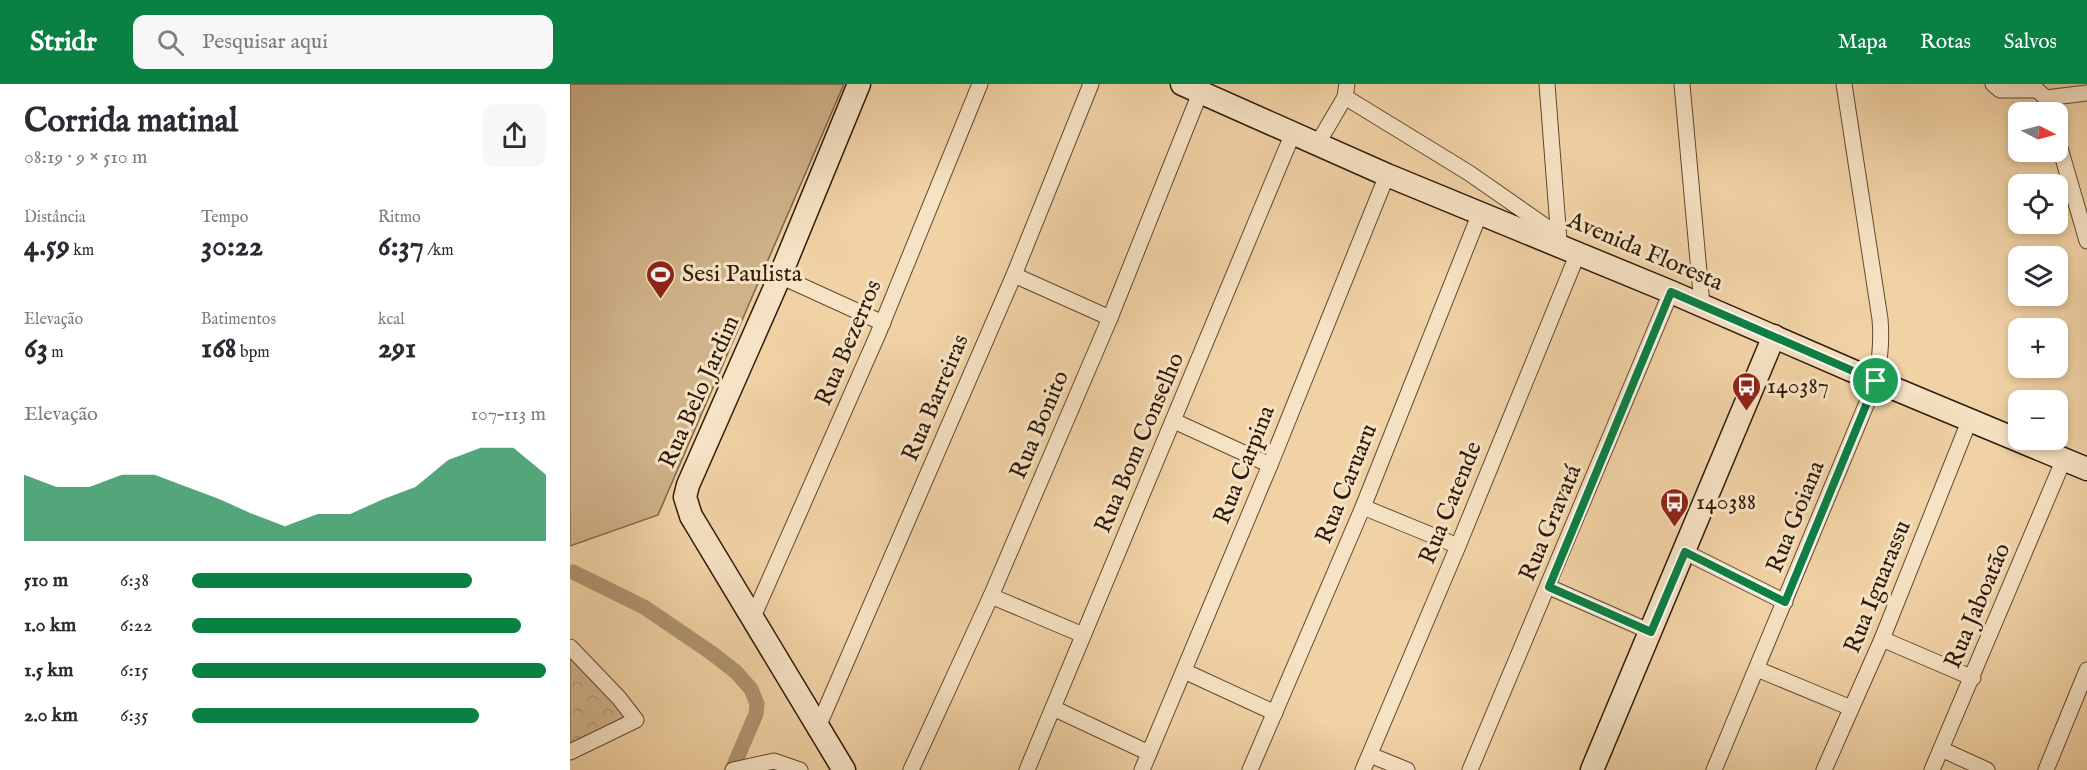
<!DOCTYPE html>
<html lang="pt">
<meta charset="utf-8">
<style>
body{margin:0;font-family:"IM FELL English",serif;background:#f7f7f7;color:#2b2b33;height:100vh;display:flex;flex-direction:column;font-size:22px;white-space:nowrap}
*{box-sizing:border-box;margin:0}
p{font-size:20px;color:#7c7c81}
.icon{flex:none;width:33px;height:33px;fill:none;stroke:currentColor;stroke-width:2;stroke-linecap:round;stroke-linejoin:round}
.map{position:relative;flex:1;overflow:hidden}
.details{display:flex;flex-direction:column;background:#fff;width:570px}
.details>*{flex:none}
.needle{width:39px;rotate:96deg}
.buttons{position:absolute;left:1438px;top:18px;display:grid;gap:12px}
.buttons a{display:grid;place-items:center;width:60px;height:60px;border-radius:12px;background:#fff;box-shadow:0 3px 9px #0003;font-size:30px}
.pin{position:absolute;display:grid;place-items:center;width:51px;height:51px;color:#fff;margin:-26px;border:3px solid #fff;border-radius:50%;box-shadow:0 2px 6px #0007}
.round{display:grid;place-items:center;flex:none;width:63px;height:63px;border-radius:12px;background:#f7f7f7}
.headline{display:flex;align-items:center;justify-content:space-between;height:102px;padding:0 24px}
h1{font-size:33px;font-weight:700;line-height:45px}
.figures{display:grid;grid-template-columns:repeat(3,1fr);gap:9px;height:102px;padding:6px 24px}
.figures div{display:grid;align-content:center}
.figures b{font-size:30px;font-weight:700}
.figures small{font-size:16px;font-weight:400}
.figures p{font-size:16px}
.chart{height:168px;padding:12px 24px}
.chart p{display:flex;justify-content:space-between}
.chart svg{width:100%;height:108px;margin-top:6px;fill:#0b8043;opacity:.7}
ul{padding:0 24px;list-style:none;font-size:20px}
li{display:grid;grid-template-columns:96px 72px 1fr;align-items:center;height:45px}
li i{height:15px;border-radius:8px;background:#0b8043}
header{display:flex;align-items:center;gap:36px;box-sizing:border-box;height:84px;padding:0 30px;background:#0b8043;color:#fff}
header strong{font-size:28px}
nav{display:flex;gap:33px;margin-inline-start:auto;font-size:21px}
.search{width:420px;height:54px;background:#f7f7f7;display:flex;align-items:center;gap:15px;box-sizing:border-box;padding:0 21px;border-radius:12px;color:#7c7c81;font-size:22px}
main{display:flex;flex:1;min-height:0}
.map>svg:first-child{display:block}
.park{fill:url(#park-crowns);stroke:#80674a;stroke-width:1.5}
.garden{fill:#d0b38a;stroke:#80674a;stroke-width:1.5}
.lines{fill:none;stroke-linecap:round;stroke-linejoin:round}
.canal{stroke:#af9470;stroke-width:15}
.street-casing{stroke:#604930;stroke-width:17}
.secondary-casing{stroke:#2f1b09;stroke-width:25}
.street{stroke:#f6e2c4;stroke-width:15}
.secondary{stroke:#f6e2c4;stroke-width:22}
.route-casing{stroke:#fff;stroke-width:12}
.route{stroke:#0b8043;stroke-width:8}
.labels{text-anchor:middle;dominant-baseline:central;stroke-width:6;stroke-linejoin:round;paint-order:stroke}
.street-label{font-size:24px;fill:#2f1b09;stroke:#f6e2c4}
.poi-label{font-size:24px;fill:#2f1b09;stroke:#f6e2c4;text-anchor:start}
</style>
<header>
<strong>Stridr</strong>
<div class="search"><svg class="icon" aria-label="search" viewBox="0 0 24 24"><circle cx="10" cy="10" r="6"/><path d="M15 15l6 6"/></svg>Pesquisar aqui</div>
<nav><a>Mapa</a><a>Rotas</a><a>Salvos</a></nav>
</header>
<main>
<section class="details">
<div class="headline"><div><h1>Corrida matinal</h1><p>08:19 · 9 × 510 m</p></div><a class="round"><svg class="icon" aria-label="share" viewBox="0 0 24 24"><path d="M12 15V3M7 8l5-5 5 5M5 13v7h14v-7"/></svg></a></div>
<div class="figures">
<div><p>Distância</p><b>4.59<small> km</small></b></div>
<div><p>Tempo</p><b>30:22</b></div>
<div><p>Ritmo</p><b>6:37<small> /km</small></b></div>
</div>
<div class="figures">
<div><p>Elevação</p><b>63<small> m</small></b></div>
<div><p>Batimentos</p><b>168<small> bpm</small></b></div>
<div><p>kcal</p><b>291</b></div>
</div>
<div class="chart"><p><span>Elevação</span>107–113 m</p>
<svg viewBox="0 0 160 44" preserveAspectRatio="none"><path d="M0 44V17L10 22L20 22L30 17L40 17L50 22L60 27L70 33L80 38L90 33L100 33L110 27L120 22L130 11L140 6L150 6L160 17V44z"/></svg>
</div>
<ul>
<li><b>510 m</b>6:38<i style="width:79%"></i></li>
<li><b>1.0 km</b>6:22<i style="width:93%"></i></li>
<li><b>1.5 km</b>6:15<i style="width:100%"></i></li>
<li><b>2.0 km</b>6:35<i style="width:81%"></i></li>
</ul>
</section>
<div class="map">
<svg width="1517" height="686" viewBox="0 0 1517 686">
<defs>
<pattern id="park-crowns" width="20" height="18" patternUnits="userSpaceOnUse" patternTransform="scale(1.5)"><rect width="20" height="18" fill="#d0b38a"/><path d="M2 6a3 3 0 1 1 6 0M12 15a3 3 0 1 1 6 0" fill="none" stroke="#b39976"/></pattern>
</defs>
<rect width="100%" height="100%" fill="#f1d2a5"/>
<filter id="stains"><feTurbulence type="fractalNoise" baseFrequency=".00333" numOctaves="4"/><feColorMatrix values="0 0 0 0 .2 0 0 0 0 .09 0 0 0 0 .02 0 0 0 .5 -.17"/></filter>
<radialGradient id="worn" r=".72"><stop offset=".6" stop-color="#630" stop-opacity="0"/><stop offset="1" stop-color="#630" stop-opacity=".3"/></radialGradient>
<path class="park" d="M0 568 66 636 0 667Z"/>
<path class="garden" d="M0 0H274L88 431 0 462Z"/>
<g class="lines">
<path class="canal" d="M3 488 74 523 143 570 166 588 181 605 187 620 186 630 162 686"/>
<defs>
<g id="street">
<path d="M977 0 989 156"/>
<path d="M1112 0 1132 221"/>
<path d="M1423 0 1430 6H1467L1476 14 1517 9"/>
<path d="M775 13 899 89 988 151"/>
<path d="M1488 57 1517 157"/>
<path d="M748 59 775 13 777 0"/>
<path d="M444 191 540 234"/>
<path d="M210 192 313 239"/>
<path d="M604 337 700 381"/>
<path d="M793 423 888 462"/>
<path d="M1115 468 1215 518"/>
<path d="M979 503 1081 548"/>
<path d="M421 512 513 551"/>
<path d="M183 533 308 250 410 0"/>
<path d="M1312 555 1403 594"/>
<path d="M0 563 49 614 66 636 0 668"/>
<path d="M1187 585 1281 624"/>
<path d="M614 587 705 629"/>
<path d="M483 624 579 669"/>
<path d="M248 643 444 191 521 0"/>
<path d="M1371 665 1417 686"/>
<path d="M800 671 837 686"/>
<path d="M163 686 204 677 230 686"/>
<path d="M341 686 421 512 540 234 630 9 631 0"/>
<path d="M457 686 723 49"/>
<path d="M572 686 700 381 817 91"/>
<path d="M680 686 793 423 910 129"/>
<path d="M793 686 888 462 1008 169"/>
<path d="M900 686 1101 208"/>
<path d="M1144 686 1306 297C1310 276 1312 257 1310 235L1274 0"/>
<path d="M1254 686 1312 555 1400 335"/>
<path d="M1362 686 1494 375"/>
<path d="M1476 686 1517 586"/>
</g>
<g id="secondary">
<path d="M612 0 817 91 1101 208 1306 297 1517 385"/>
<path d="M274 686 121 432 115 413 118 401 210 192 289 0"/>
<path d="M1022 686 1204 252"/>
</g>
</defs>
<use href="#street" class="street-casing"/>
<use href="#secondary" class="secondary-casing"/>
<use href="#street" class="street"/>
<use href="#secondary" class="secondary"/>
</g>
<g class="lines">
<defs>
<path id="route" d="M1101 208 1306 297 1215 518 1115 468 1081 548 979 503Z"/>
</defs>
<use href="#route" class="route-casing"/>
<use href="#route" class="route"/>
</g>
<defs>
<symbol id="stadium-pin" viewBox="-11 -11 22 30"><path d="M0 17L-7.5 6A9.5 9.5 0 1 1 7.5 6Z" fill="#8f2418" stroke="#f6e2c4"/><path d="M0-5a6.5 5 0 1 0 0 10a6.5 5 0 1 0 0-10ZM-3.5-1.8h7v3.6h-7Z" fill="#fff"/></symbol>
<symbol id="bus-pin" viewBox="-11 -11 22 30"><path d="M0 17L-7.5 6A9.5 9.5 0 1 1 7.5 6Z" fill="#8f2418" stroke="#f6e2c4"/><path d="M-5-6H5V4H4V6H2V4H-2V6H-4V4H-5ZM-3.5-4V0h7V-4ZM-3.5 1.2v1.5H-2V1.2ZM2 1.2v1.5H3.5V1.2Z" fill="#fff"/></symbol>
</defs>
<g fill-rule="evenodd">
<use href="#stadium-pin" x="74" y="174" width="33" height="45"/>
<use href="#bus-pin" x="1160" y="286" width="33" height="45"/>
<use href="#bus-pin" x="1088" y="402" width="33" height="45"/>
</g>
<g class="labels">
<g class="street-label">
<text transform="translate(1075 168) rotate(23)">Avenida Floresta</text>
<text transform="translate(279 259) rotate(-67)">Rua Bezerros</text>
<text transform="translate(130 308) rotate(-66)">Rua Belo Jardim</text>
<text transform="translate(366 314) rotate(-67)">Rua Barreiras</text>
<text transform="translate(470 341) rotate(-67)">Rua Bonito</text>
<text transform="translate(570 359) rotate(-67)">Rua Bom Conselho</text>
<text transform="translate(675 381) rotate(-68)">Rua Carpina</text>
<text transform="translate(777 400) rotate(-68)">Rua Caruaru</text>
<text transform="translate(881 419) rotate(-68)">Rua Catende</text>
<text transform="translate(1226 433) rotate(-68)">Rua Goiana</text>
<text transform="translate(981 439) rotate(-67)">Rua Gravatá</text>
<text transform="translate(1308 503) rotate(-68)">Rua Iguarassu</text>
<text transform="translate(1408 522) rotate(-67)">Rua Jaboatão</text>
</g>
<g class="poi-label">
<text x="112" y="190">Sesi Paulista</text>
<text x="1197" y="302">140387</text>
<text x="1126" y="418">140388</text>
</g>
</g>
<rect width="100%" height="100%" filter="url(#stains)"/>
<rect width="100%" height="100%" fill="url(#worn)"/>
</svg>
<div class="buttons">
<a><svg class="needle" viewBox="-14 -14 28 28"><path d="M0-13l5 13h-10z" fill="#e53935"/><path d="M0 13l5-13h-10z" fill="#7c7c81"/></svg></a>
<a><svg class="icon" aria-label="locate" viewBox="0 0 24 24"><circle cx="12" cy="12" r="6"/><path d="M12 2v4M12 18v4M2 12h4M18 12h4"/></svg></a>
<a><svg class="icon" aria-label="layers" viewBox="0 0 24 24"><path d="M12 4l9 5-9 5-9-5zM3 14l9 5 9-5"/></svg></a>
<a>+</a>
<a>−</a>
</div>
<div class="pin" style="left:1306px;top:297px;background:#1e9e55"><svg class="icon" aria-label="arrive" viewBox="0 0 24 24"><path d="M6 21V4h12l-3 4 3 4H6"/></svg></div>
</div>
</main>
